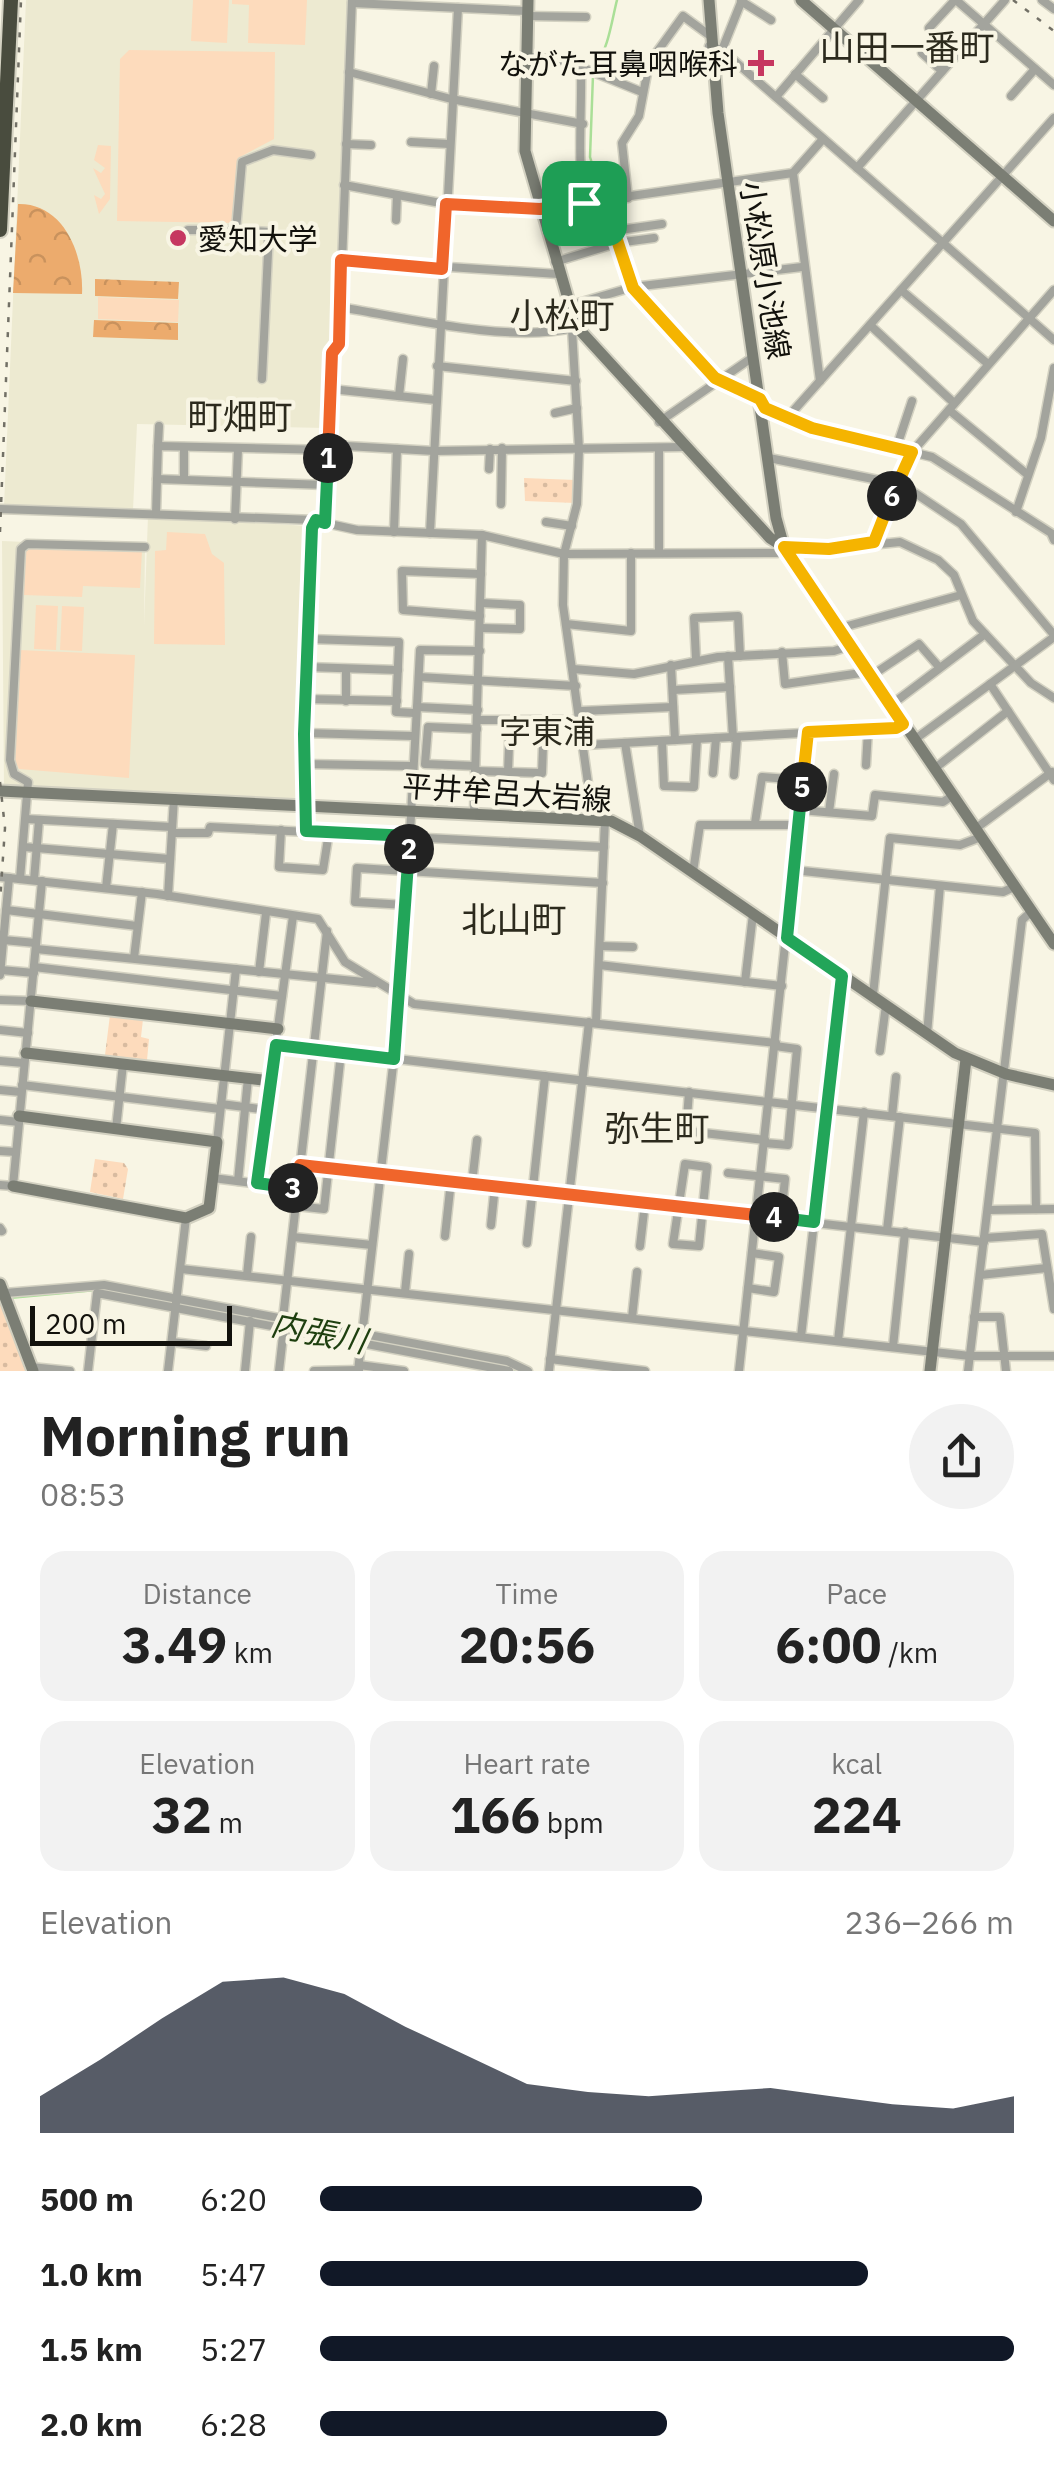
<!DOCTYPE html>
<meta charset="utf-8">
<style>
body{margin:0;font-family:"IBM Plex Sans","Noto Sans JP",sans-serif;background:#f2f2f2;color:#222;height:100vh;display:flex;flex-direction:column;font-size:38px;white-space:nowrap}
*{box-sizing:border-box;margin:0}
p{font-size:32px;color:#767676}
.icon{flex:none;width:55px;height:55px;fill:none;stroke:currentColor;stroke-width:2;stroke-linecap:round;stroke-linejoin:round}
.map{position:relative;height:1371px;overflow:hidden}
.side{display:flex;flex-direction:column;background:#fff;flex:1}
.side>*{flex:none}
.scale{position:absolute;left:30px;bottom:25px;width:202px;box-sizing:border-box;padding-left:10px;border:5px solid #12110c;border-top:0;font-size:28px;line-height:35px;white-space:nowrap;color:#12110c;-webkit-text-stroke:8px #f8f5e4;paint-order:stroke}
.pin{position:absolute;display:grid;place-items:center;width:85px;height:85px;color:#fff;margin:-42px;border-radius:20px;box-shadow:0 5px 15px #0006}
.km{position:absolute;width:50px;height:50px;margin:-25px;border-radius:50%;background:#222;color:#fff;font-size:28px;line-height:50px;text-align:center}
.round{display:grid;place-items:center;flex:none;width:105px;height:105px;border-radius:52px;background:#f2f2f2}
.headline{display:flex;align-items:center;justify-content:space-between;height:170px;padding:0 40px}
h1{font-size:55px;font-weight:800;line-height:75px}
.stats{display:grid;grid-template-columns:repeat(3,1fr);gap:15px;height:170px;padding:10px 40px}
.stats div{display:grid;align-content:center;border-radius:25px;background:#f2f2f2;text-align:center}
.stats b{font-size:50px;font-weight:800}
.stats small{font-size:28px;font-weight:400}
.stats p{font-size:28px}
.chart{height:280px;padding:20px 40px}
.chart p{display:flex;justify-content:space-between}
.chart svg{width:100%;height:180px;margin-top:10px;fill:#111827;opacity:.7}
ul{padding:0 40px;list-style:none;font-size:32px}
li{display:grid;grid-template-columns:160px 120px 1fr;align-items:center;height:75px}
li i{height:25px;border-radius:12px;background:#111827}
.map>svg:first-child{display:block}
.built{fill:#edead1}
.grass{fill:#fddbbc}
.forest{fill:url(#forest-crowns)}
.park{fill:url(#park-dots)}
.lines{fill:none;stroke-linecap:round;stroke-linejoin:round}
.stream{stroke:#aadf97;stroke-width:2.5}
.street-casing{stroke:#d3d1c1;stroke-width:11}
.secondary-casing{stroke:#d3d1c1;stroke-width:15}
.highway-casing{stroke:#d3d1c1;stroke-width:18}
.street{stroke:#a3a49d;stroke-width:8}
.secondary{stroke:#7b7e74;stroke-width:11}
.highway{stroke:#494c3e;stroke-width:14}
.rail{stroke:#727066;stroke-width:2.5;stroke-dasharray:5 10;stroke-linecap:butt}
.split-1-casing{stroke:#fff;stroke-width:20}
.split-2-casing{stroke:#fff;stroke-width:20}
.split-3-casing{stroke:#fff;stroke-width:20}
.split-4-casing{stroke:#fff;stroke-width:20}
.split-5-casing{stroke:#fff;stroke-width:20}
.split-6-casing{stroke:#fff;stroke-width:20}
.split-7-casing{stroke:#fff;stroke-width:20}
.split-1{stroke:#f0652b;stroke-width:12}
.split-2{stroke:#22a559;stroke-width:12}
.split-3{stroke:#22a559;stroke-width:12}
.split-4{stroke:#f0652b;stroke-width:12}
.split-5{stroke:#22a559;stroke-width:12}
.split-6{stroke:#f5b400;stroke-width:12}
.split-7{stroke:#f5b400;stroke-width:12}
.poi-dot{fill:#c63760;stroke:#f8f5e4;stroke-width:4}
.labels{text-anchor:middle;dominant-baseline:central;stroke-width:8;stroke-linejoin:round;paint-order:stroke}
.poi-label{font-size:30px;fill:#12110c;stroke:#f8f5e4;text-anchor:end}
.street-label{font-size:30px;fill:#12110c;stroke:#f8f5e4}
.neighbourhood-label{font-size:32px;fill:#2c2a1d;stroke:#f8f5e4}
.water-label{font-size:32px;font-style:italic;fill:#1e3f0f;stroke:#f8f5e4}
.quarter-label{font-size:35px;fill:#2c2a1d;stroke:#f8f5e4}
</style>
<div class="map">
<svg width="1054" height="1371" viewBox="0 0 1054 1371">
<defs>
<pattern id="forest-crowns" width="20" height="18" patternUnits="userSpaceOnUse" patternTransform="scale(2.5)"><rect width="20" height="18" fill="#ecab6d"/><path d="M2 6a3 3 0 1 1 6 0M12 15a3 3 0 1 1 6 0" fill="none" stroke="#c9925d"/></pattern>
<pattern id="park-dots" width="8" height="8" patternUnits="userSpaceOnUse" patternTransform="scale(2.5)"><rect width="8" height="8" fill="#fddbbc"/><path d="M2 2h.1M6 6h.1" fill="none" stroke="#d8bba0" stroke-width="1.8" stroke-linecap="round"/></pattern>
</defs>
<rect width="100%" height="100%" fill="#f8f5e4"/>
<g class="built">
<path d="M26 0H349L337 344 328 350 325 428 137 424 133 510 4 506Z"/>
<path d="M148 516 308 526 301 802 4 786 2 541 145 547 144 626Z"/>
</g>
<g class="grass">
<path d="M193 0H229L227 43 191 41Z"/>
<path d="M232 0H307L305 45 248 43 249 5 232 4Z"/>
<path d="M129 50 275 52 274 139 238 158 233 223 117 221 120 59Z"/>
<path d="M98 145 111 146 110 199 99 214 94 195 101 199 105 194 93 168 101 173 105 168 94 160Z"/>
<path d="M98 297 179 300 178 322 98 319Z"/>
<path d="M167 532 205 534 212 554 224 563 225 645 154 644 155 551 166 550Z"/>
<path d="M25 546 142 550 140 588 83 586 82 597 23 595Z"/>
<path d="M36 605 58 606 56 650 34 649Z"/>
<path d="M62 606 84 607 82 651 60 650Z"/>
<path d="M19 650 135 655 129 778 19 769 14 760Z"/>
</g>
<g class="forest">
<path d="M18 204C64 203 84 255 82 294L13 293Z"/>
<path d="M95 279 179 282 178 299 95 296Z"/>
<path d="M94 320 178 323V340L93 337Z"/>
</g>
<g class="park">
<path d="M524 478 576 480 575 503 525 501Z"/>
<path d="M110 1015 143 1019 141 1037 149 1039 147 1060 105 1055Z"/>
<path d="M95 1159 124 1163 128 1169 123 1199 90 1192Z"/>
<path d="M0 1297 27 1371H0Z"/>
</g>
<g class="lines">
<g class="stream">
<path d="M595 68C609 46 611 24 617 0"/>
<path d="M593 75 590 157 603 199"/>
<path d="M9 1298 96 1290 115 1293"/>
<path d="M275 1323 519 1371"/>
</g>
<defs>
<g id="street">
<path d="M956 0 1054 85"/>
<path d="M1042 0 1054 9"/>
<path d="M741 1 771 20"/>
<path d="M352 3 527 11"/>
<path d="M526 16 586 17"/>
<path d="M929 28 955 0"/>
<path d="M709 46 722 50 1054 340"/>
<path d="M722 50 742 0"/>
<path d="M922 53 942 71"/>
<path d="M525 56 568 62 642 92"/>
<path d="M581 68C582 113 577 158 584 203"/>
<path d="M349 72 451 99 583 124"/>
<path d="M795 74 823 98"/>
<path d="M431 94 434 66"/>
<path d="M1011 96 1035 69"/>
<path d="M776 97 859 0"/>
<path d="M411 142 449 144"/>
<path d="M346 144 371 145"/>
<path d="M857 168 1005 0"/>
<path d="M344 185 446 204 539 209 793 173"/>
<path d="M628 198 622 143 639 116 649 63 683 16 709 35"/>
<path d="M604 201 633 287 715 379 760 399 765 408 812 428 932 457 1051 533 1054 540"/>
<path d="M396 220 397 195"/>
<path d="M188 230H236L242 162 273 150 311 155"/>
<path d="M236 230 269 232 262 379"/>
<path d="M613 231 662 224"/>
<path d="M341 260 558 274"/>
<path d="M555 262 617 243 654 238"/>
<path d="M901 290 988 364"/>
<path d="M568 306 633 287 802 267"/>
<path d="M340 307C406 318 509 343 573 328"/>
<path d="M870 325 954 403"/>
<path d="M572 329 579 449 577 504 564 554 563 605 593 819"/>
<path d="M437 366 576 381"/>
<path d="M820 381 793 173 823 139"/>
<path d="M331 389 436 400"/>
<path d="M399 396 403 359"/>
<path d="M949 410 1028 475"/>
<path d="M555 413 577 408"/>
<path d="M787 418 1054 118"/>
<path d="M659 422 753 357"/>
<path d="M329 445 434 451 683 447"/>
<path d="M158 446 159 426"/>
<path d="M184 447V479"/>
<path d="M659 448V552"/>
<path d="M896 449 912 401"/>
<path d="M769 458 903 485 961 524 1054 635"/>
<path d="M489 469 490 449"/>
<path d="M157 479 327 485"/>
<path d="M501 504 502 448"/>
<path d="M0 509 315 520"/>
<path d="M1016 512 1041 438 1054 368"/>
<path d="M156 514 158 446 328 450"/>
<path d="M235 519 238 449"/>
<path d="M546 522 572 526"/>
<path d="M325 523 357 530 482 535 564 554 777 553 784 547 829 549 900 542 938 560 954 575 973 621 1031 683 1054 698"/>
<path d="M394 532 397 449"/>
<path d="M430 533 458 8"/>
<path d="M874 543 912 452 1054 290"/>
<path d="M480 616 403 610 402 571 481 574"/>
<path d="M566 624 631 631V553"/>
<path d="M480 628 520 629V605L481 603"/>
<path d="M840 628 961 595"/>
<path d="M308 639 399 642 396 712 415 713"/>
<path d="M782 652 785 684 868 672"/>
<path d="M728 656 733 738"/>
<path d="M696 659 694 618 738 616 740 656"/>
<path d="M671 665 675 740"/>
<path d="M307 667 398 670"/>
<path d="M573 669 634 674 718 657 834 651 850 646"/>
<path d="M871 676 919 644 939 667"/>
<path d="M419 677 576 686"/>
<path d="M990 684 1054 780"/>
<path d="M673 690 730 687"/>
<path d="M305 699 397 701"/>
<path d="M346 701V669"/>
<path d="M891 705 985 634"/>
<path d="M478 710 417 707 420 650 480 651"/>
<path d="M581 711 673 707"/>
<path d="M478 720H582"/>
<path d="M304 733 413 736"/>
<path d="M914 740 1054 637"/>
<path d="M662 741 664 786 694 787 697 739"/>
<path d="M625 743 640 836"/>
<path d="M585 745 895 728 903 723"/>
<path d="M304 764 411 766"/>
<path d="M866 765 868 730"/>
<path d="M475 766 425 764 428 727 477 729"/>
<path d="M934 769 1008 711"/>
<path d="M475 771 542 773 544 721"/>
<path d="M508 772 510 721"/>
<path d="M713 773 716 738"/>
<path d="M734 775 737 738"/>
<path d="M800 810 872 816 875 795 943 802 952 796"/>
<path d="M829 812 834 774"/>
<path d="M474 813 482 535"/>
<path d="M26 819 172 827"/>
<path d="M755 823 762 777 803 780"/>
<path d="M975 829 1052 772"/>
<path d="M281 830 279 867 323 870 329 832"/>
<path d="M306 831 304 733 312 528 315 520 325 523 332 353 339 343 352 0"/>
<path d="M172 833H208L210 827 604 847"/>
<path d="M24 847 170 859"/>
<path d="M793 870 1003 892 1014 887"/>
<path d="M693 872 700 825H798"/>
<path d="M0 877 157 894 318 919 345 962 414 1004 776 1043"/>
<path d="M20 879 28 782 14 774 10 760 21 549 27 544 145 547"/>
<path d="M34 880 39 820"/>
<path d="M106 888 113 824"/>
<path d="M168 896 174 798"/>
<path d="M406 905 355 902 357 868 603 883"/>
<path d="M6 910 137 926"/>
<path d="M3 940 36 943"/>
<path d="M600 946 633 947"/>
<path d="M36 949 374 983"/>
<path d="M134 958 142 892"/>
<path d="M599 965 782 986"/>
<path d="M34 967 282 996"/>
<path d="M1 970 34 973"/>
<path d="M259 972 266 913"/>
<path d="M0 975 9 878"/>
<path d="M745 982 753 914"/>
<path d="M873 995 890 838 960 845 981 837"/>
<path d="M0 1000 31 1001"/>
<path d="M596 1022 605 820"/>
<path d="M0 1030 28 1033"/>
<path d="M927 1034 940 886"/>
<path d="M276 1045 1035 1133 1036 1209"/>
<path d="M880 1051 886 1005"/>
<path d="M0 1061 24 1063"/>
<path d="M22 1085 220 1109"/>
<path d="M0 1090 21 1092"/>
<path d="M689 1092 686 1131 765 1140"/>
<path d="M221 1104 267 1110"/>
<path d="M892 1116 896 1077"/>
<path d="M0 1120 19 1122"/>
<path d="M116 1129 123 1064"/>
<path d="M217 1142 236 969"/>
<path d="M764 1143 788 1145 797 1049 775 1046"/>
<path d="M0 1151 16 1152"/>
<path d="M685 1164 707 1167 699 1246 673 1244Z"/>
<path d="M301 1165 984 1242"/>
<path d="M728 1173 785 1179 781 1218"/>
<path d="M213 1178 298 1189"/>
<path d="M238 1181 248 1078"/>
<path d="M257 1183 293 916"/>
<path d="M472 1183 477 1140"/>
<path d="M0 1185 13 1186 42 881"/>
<path d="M296 1206 324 1209 341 1053"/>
<path d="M989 1210 1054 1209"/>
<path d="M491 1225 495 1186"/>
<path d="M0 1228 2 1231"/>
<path d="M887 1230 900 1117"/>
<path d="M445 1236 451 1181"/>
<path d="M293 1237 372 1245"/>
<path d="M984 1238 1042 1234 1054 1309"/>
<path d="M527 1243 545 1076"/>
<path d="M640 1246 645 1203"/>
<path d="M181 1269 970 1356H1054"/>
<path d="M247 1275 251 1237"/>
<path d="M980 1275 1047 1268"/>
<path d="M748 1288 774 1292 779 1257 752 1253"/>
<path d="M405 1292 409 1254"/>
<path d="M5 1293 104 1285 507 1361 528 1371"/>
<path d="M974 1317H1000L1006 1371"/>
<path d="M283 1318 327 931"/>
<path d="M632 1318 637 1272"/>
<path d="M801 1337 842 976"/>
<path d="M838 1341 864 1112"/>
<path d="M172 1342 206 1346"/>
<path d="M893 1347 905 1232"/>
<path d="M550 1359 645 1371"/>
<path d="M359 1365 404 1371"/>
<path d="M31 1367 70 1371"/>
<path d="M88 1371 97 1293 509 1371"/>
<path d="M168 1371 186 1218"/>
<path d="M245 1371 250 1321"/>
<path d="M279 1371 284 1327"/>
<path d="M314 1371 359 1370"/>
<path d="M358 1371 401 996 417 707"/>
<path d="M549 1371 589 1022"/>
<path d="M739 1371 808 732"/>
<path d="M968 1371 1022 920 1032 911"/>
</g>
<g id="secondary">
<path d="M528 0 525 151 576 326 770 538 784 547"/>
<path d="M709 0 718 113 776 518 784 547 1054 944"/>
<path d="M801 0 1054 221"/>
<path d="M0 791 611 821 640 836 955 1053 1006 1074 1054 1085"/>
<path d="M31 1001 278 1029"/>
<path d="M26 1053 271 1081"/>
<path d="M13 1186 186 1218 209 1208 217 1142 19 1116"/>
<path d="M0 1284 33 1371"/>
<path d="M930 1371 966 1059"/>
</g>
<path id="highway" d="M0 230 11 0"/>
</defs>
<use href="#street" class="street-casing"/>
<use href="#secondary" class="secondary-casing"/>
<use href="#highway" class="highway-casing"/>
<use href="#street" class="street"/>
<use href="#secondary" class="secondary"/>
<use href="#highway" class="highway"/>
<g class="rail">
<path d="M1013 0 1054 31"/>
<path d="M0 532 21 0"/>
<path d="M0 782 5 828 0 901"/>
</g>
</g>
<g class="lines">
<defs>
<path id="split-1" d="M328 458 332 353 339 344 341 260 442 269 446 204 540 209 584 203"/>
<path id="split-2" d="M328 458 325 523 316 520 312 528 304 734 306 831 410 836 409 849"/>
<path id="split-3" d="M293 1188 257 1183 276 1045 394 1059 409 849"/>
<path id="split-4" d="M293 1188H298L300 1165 774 1217"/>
<path id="split-5" d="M774 1217 814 1222 842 976 787 938 802 787"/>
<path id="split-6" d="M802 787 808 732 896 728 903 724 784 547 829 549 874 542 892 496"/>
<path id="split-7" d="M584 203 604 201 633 288 715 378 760 399 765 408 812 428 912 452 892 496"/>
</defs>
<use href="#split-1" class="split-1-casing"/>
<use href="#split-2" class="split-2-casing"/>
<use href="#split-3" class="split-3-casing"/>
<use href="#split-4" class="split-4-casing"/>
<use href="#split-5" class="split-5-casing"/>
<use href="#split-6" class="split-6-casing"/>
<use href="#split-7" class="split-7-casing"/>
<use href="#split-1" class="split-1"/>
<use href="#split-2" class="split-2"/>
<use href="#split-3" class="split-3"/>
<use href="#split-4" class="split-4"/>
<use href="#split-5" class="split-5"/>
<use href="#split-6" class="split-6"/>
<use href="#split-7" class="split-7"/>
</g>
<g class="poi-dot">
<path d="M756 48h10v10h10v10h-10v10h-10v-10h-10v-10h10z"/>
<circle cx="178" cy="238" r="10"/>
</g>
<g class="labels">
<g class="poi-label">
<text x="738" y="63">ながた耳鼻咽喉科</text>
<text x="198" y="238" text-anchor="start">愛知大学</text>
</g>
<g class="street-label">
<text transform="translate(766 270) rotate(81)">小松原小池線</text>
<text transform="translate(507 792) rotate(4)">平井牟呂大岩線</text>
</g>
<g class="neighbourhood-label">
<text x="547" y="731">字東浦</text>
</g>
<g class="water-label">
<text transform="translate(319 1332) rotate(11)">内張川</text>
</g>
<g class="quarter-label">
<text x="907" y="47">山田一番町</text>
<text x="562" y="315">小松町</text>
<text x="240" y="416">町畑町</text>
<text x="514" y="919">北山町</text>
<text x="657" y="1128">弥生町</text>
</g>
</g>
</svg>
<div class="scale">200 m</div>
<div class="pin" style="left:584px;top:203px;background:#1e9e55"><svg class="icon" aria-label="arrive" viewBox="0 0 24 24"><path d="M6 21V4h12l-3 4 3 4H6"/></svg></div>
<b class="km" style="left:328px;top:458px">1</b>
<b class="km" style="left:409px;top:849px">2</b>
<b class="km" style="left:293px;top:1188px">3</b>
<b class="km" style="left:774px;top:1217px">4</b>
<b class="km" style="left:802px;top:787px">5</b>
<b class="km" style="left:892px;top:496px">6</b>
</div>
<section class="side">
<div class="headline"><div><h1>Morning run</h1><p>08:53</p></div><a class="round"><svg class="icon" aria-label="share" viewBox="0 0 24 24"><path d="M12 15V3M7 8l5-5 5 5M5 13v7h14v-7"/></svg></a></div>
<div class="stats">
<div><p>Distance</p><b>3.49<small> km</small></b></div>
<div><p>Time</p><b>20:56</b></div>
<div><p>Pace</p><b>6:00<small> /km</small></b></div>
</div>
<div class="stats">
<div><p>Elevation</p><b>32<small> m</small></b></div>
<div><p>Heart rate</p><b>166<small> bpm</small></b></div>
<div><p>kcal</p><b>224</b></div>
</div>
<div class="chart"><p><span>Elevation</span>236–266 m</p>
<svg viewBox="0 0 160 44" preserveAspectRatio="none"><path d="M0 44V35L10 26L20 16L30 7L40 6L50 10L60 18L70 25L80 32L90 34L100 35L110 34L120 33L130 35L140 37L150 38L160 35V44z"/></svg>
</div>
<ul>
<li><b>500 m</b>6:20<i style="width:55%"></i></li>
<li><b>1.0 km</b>5:47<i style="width:79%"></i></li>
<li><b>1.5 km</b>5:27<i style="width:100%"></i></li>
<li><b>2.0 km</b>6:28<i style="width:50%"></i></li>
</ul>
</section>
